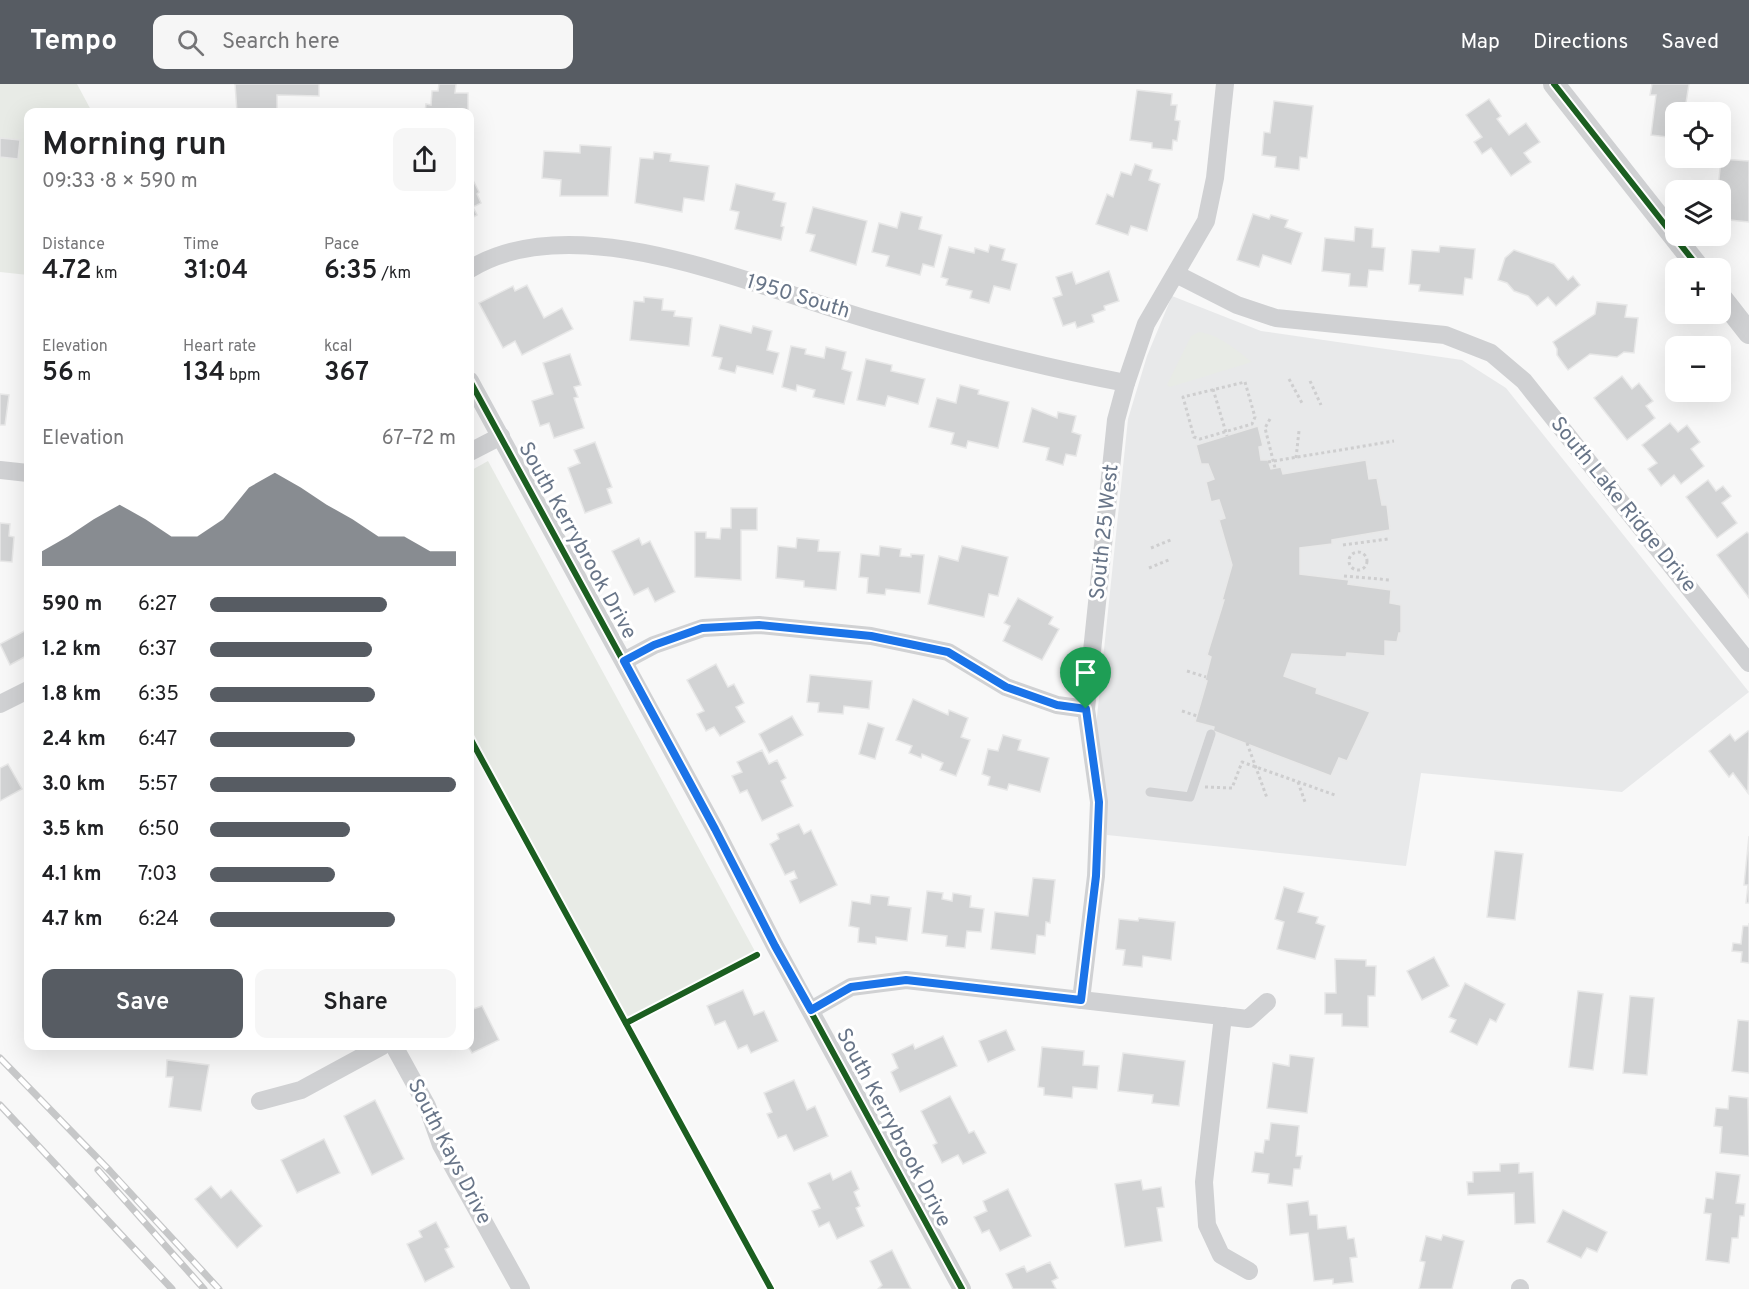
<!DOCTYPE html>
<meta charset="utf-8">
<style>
body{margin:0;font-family:Overpass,sans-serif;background:#f6f6f6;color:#202124;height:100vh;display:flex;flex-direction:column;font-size:22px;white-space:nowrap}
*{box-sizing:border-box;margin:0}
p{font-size:20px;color:#757577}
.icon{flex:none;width:33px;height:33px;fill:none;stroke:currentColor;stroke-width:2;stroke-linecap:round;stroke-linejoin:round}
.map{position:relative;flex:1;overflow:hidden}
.details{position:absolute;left:24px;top:24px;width:450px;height:942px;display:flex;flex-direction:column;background:#fff;border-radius:12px;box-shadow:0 6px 24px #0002}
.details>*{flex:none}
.tools{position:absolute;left:1665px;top:18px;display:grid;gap:12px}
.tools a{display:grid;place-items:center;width:66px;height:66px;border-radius:12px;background:#fff;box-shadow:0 6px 24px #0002;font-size:30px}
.pin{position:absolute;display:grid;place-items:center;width:51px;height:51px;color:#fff;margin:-62px -26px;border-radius:50% 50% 50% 0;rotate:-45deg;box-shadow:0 0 6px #0007}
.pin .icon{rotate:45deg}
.round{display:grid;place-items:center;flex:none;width:63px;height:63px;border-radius:12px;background:#f6f6f6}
.headline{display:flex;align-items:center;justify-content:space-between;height:102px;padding:0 18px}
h1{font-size:33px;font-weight:600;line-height:45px}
.metrics{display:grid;grid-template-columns:repeat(3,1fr);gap:9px;height:102px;padding:6px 18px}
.metrics div{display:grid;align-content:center}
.metrics b{font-size:26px;font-weight:600}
.metrics small{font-size:16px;font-weight:400}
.metrics p{font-size:16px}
.chart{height:168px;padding:12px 18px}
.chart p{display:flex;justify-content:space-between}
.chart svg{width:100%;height:108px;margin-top:6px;fill:#575c63;opacity:.7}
.primary-button{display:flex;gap:12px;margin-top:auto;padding:12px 18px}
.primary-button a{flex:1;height:69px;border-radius:12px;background:#575c63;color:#fff;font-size:24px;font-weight:600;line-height:69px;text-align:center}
.primary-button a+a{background:#f6f6f6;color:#202124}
ul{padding:0 18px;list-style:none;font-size:20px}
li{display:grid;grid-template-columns:96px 72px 1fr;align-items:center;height:45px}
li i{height:15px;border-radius:8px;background:#575c63}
header{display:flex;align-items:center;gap:36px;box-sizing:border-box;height:84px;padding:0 30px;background:#575c63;color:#fff}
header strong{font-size:28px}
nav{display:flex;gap:33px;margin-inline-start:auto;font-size:21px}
.search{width:420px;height:54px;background:#f6f6f6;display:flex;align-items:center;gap:15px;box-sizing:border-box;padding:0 21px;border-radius:12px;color:#757577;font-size:22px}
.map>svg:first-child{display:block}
.built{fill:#e8e9ea}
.green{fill:#e8ebe6}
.building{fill:#d2d3d4;stroke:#e8e8e8;stroke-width:1.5}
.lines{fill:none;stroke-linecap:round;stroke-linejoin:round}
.path{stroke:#cececf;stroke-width:3;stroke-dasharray:3 3;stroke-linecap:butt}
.service{stroke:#d0d1d3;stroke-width:9}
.minor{stroke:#d0d1d3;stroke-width:18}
.tertiary{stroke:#d0d1d3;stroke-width:22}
.rail-casing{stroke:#c6c7c8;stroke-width:7}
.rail{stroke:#fff;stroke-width:4.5;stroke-dasharray:14;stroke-linecap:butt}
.cycleway-casing{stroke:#fff;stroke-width:10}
.cycleway{stroke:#1b5e20;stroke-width:6}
.route-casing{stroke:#fff;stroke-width:12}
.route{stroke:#1a73e8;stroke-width:8}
.labels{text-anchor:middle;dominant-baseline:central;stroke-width:6;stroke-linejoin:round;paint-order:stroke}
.street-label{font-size:21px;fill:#687588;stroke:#fff}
</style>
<header>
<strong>Tempo</strong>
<div class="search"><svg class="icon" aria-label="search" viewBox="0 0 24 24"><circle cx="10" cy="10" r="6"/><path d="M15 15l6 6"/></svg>Search here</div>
<nav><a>Map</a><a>Directions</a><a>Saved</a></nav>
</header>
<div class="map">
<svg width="1749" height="1205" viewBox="0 0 1749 1205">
<rect width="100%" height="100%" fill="#f8f8f8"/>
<path class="built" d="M1172 212 1261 247 1462 276 1506 304 1749 608 1622 708 1421 689 1406 782 1107 751V721L1095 652 1128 335 1147 272Z"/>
<g class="green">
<path d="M0 0H77L92 28H28V191L0 188Z"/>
<path d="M1199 248C1220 251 1236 266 1252 278L1170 303 1167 301 1191 252Z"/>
<path d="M488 377 757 871 626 939 470 654V387Z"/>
</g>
<g class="building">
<path d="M235 0H319V12L277 11V28H237Z"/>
<path d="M439 0H456L455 9H468V28H425L426 20 431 21 432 7H438Z"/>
<path d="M1652 0H1689L1686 19 1694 20 1693 28H1676V54L1651 51 1656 11H1650Z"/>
<path d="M1137 6 1172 10 1171 21H1177L1175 36 1180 37 1177 57 1173 56 1172 66 1152 64V59L1130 56Z"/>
<path d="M1489 15 1501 32 1497 35 1509 51 1526 39 1540 58 1524 69 1531 78 1511 92 1491 64 1482 70 1474 58 1482 53 1466 31Z"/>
<path d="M1274 17 1313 22 1307 74 1300 73 1299 86 1275 83 1276 73 1262 71 1264 48 1270 49Z"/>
<path d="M0 54 20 56 18 75 0 73Z"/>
<path d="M580 61 611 63 608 112H560L561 96 542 94 544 67 580 69Z"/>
<path d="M654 68 671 70 670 77 709 82 704 117 684 114 682 128 635 119 640 74 653 75Z"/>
<path d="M1721 75 1749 77V138L1720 135V106H1712L1718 105Z"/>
<path d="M1135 80 1152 86 1149 96 1160 100 1147 147 1131 142 1128 151 1096 140 1107 110 1113 113 1121 88 1131 91Z"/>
<path d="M470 90 479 108 477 110 481 119 473 123 477 131 470 135Z"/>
<path d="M736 100 775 109 773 116 786 119 781 142 784 143 781 156 735 145 739 128 730 126Z"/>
<path d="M813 123 867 137 856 181 810 167 815 151 806 149Z"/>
<path d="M901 128 922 133 919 145 942 151 934 183 923 180 920 191 886 182 889 172 872 168 879 139 897 144Z"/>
<path d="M1253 130 1269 135 1271 131 1288 136 1285 143 1302 149 1291 180 1263 171 1259 183 1237 176Z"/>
<path d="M1355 143 1373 145 1372 163 1385 164 1383 187 1369 186 1367 203 1349 202 1350 190 1322 187 1325 154 1354 157Z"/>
<path d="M990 161 1005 165 1002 176 1017 180 1010 206 994 202 989 219 970 214 972 207 946 201 948 195 941 193 949 163 974 169 975 164 988 168Z"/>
<path d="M1440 162 1475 165 1472 195 1465 194 1463 211 1419 207 1420 201 1409 200 1412 166 1439 168Z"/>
<path d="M1514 166 1554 180 1568 196 1573 192 1580 201 1556 222 1548 213 1537 222 1528 212 1514 207 1507 199 1498 196 1505 174Z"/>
<path d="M1109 187 1119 217 1104 222 1105 226 1092 231 1094 238 1077 244 1075 238 1063 242 1053 214 1062 211 1056 193 1072 188 1076 200Z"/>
<path d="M527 201 544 234 562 224 573 245 522 271 515 257 503 264 479 219 513 202 515 207Z"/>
<path d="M644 213 663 215 662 226 675 227 674 232 692 234 689 262 630 256 634 217 644 218Z"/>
<path d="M1597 218 1627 221 1625 233 1638 234 1634 269 1624 268 1617 273 1590 270 1568 286 1557 271V265L1553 258 1595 230Z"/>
<path d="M720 241 751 249 753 242 772 247 767 266 779 269 773 290 737 282 735 289 719 285 722 274 712 272Z"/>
<path d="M791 262 806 265 805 270 824 274 826 263 846 268 842 285 852 288 844 320 813 313 815 306 797 301 796 307 782 303Z"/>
<path d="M570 270 581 301 574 303 578 313 574 314 584 344 554 354 549 339 540 342 532 317 553 310 543 279Z"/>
<path d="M866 275 892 281 891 287 925 295 918 320 888 312 885 322 857 316Z"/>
<path d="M1622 292 1632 305 1639 299 1653 317 1646 322 1655 334 1627 356 1594 314Z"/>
<path d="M960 301 979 306 978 310 1009 318 998 364 968 357 966 364 951 360 954 349 929 343 937 314 956 319Z"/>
<path d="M0 310 9 311 5 341H0Z"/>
<path d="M1032 324 1057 334 1058 328 1076 332 1072 348 1081 351 1076 372 1066 370 1063 381 1046 376 1049 364 1023 358Z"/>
<path d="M1670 339 1678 348 1687 341 1700 358 1691 365 1704 382 1681 400 1674 391 1661 402 1648 385 1657 379 1642 361Z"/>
<path d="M1258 342 1263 362 1259 363 1261 376H1268L1271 385 1281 383 1283 390 1366 376 1369 395 1377 394 1382 421H1387L1390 446 1332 456V460L1300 464V490L1349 496 1348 500 1391 506 1390 519 1401 521V549H1399L1397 558 1385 557V572L1347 569 1346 573 1292 570 1284 592 1317 604 1316 609 1370 628 1347 677 1339 674 1331 692 1213 647 1214 643 1195 638 1207 597 1205 596 1211 573 1207 571 1224 516H1222L1232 481 1219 436 1225 434 1219 416 1211 418 1206 398 1214 395 1208 380H1201L1196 361Z"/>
<path d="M595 358 612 403 607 405 612 419 585 429 568 384 580 379 574 366Z"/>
<path d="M1708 396 1716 407 1723 402 1731 412 1722 419 1737 439 1717 454 1686 413Z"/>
<path d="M731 424H757V446H741V496L695 493V448H706V454L720 455 721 444H731Z"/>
<path d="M0 439 10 440 9 452 14 453 12 478 0 477Z"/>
<path d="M1747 448 1749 450V514L1717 471Z"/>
<path d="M639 454 642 461 650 457 675 508 655 518 648 504 634 511 612 467Z"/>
<path d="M797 454 819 456 818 467 840 468 836 506 804 503V497L776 494 778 462 796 464Z"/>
<path d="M880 462 901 465 900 472 911 473V470L924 471 920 509 886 505 885 511 867 509 868 494 859 493 861 470 879 472Z"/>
<path d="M962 462 1008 473 998 512 989 510 984 533 928 520 939 472 958 477Z"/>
<path d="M1018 514 1053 533 1049 540 1059 545 1042 576 1003 557 1010 542 1004 539Z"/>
<path d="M28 545V571L10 581 0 560Z"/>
<path d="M716 580 728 603 734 600 744 619 736 623 745 638 720 652 714 643 706 647 697 630 704 627 687 596Z"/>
<path d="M810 591 872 597 869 625 844 622 843 630 818 628 819 619 807 618Z"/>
<path d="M913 615 948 631 949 626 968 634 961 653 970 656 956 692 940 686 943 679 922 670 921 674 909 669 912 662 896 656Z"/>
<path d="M792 632 803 651 769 669 759 650Z"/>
<path d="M868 639 884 644 875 675 859 670Z"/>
<path d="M1748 647 1749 649 1748 709 1733 689 1729 693 1709 667 1730 650 1735 657Z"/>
<path d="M1003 651 1021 656 1018 666 1049 674 1040 708 1009 700 1007 706 988 701 990 693 982 690 988 665 998 667Z"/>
<path d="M762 666 769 680 777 676 786 694 781 697 793 722 762 737 747 706 740 709 732 692 742 688 737 678Z"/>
<path d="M8 680 22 705 0 717V684Z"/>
<path d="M799 740 804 750 811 746 837 801 800 819 790 797 797 794 794 787 785 791 770 760 779 755 777 750Z"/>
<path d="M1749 752V819H1746L1748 801H1744Z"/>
<path d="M1495 767 1523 770 1515 836 1487 833Z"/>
<path d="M1033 794 1055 796 1050 839 1046 838 1045 852 1037 851 1035 870 991 865 995 828 1028 832Z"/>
<path d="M1284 803 1304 809 1298 828 1318 833 1316 839 1325 842 1315 875 1277 865 1284 838 1275 835Z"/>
<path d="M927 807 943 809 942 815 952 817 953 809 971 812 970 823 984 825 981 848 967 847 965 864 946 862 947 852 922 849Z"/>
<path d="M871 811 889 813 888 821 911 824 907 857 876 853V860L858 858 859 844 849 842 852 817 870 820Z"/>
<path d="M1139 834 1175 838 1171 876 1143 872 1142 883 1123 881 1125 866 1116 865 1119 835 1138 837Z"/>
<path d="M1749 839V879L1741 878 1742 868 1732 867 1733 859 1741 860 1743 842H1749Z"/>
<path d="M1434 873 1449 902 1422 916 1407 887Z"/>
<path d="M1335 875 1366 876V882H1376L1375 912H1368V943L1342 942V930H1325V909H1336Z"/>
<path d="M1465 899 1505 920 1496 938 1490 935 1477 961 1450 948 1456 936 1449 933Z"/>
<path d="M743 906 754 931 764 927 778 957 751 969 747 961 738 965 725 937 715 941 707 922Z"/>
<path d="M1578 907 1603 910 1593 986 1569 983Z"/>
<path d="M1630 912 1654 914 1647 991 1623 989Z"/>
<path d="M482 922 499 956 472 969 468 962 470 926Z"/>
<path d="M1738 936 1749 937V989L1732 987Z"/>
<path d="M1006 946 1015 966 988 978 979 957Z"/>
<path d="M943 952 957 982 900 1008 891 988 898 984 892 970 913 960 915 965Z"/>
<path d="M1042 963 1084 967 1083 981 1099 982 1097 1005 1073 1003 1072 1014 1044 1011V1004L1038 1003Z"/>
<path d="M1123 969 1185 977 1179 1022 1152 1019 1153 1011 1118 1007Z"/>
<path d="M1290 971 1314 974 1307 1029 1267 1024 1273 979 1289 982Z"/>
<path d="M167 976 209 981 201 1027 169 1023 173 993H166Z"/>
<path d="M794 996 807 1026 815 1022 828 1052 794 1067 786 1051 778 1054 767 1030 772 1028 764 1009Z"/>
<path d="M950 1012 969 1049 974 1047 986 1069 963 1080 958 1071 942 1079 933 1061 937 1059 921 1027Z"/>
<path d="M1729 1012 1748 1014 1749 1072 1720 1069 1722 1043 1714 1042 1716 1024 1728 1025Z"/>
<path d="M375 1016 404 1075 372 1091 344 1032Z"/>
<path d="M1271 1039 1299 1042 1296 1072H1302L1300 1085H1294L1292 1102 1268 1099 1269 1090 1252 1088 1255 1068 1263 1069 1265 1056H1269Z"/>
<path d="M324 1055 340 1089 297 1109 281 1076Z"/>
<path d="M1519 1079V1089L1533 1088 1535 1139 1515 1140 1514 1109 1468 1111 1467 1098H1473V1088L1500 1087V1080Z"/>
<path d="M851 1087 859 1105 854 1108 860 1122 856 1124 864 1142 837 1155 829 1138 819 1143 812 1127 820 1124 808 1099 830 1089 833 1096Z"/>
<path d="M1716 1088 1740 1091 1736 1119 1745 1120 1744 1132H1740L1738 1154H1732L1729 1179 1706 1176 1711 1130 1704 1129 1706 1114 1713 1115Z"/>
<path d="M1141 1096 1143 1106 1161 1103 1164 1123 1157 1124 1162 1157 1125 1163 1115 1100Z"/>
<path d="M211 1102 221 1114 231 1106 262 1142 237 1164 195 1115Z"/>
<path d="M1008 1105 1031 1152 1000 1167 989 1146 982 1149 974 1133 987 1127 983 1117Z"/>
<path d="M1308 1117 1310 1131H1317L1318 1145 1346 1142 1348 1155 1354 1154 1357 1173 1350 1174 1353 1198 1333 1200V1195L1314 1197 1308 1149 1290 1151 1287 1120Z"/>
<path d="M1563 1126 1607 1148 1597 1168 1587 1164 1581 1174 1547 1158Z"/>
<path d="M436 1138 449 1163 445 1165 454 1183 425 1198 407 1160 422 1153 419 1147Z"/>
<path d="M1443 1151 1464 1157 1452 1205H1419L1425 1178 1420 1177 1426 1152 1441 1156Z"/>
<path d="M892 1166 911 1205H878L882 1201 870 1177Z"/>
<path d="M1050 1178 1058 1194 1052 1197 1056 1205H1013L1006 1190 1024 1182 1027 1188Z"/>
</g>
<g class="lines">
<g class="path">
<path d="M1289 295 1302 319"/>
<path d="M1310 297 1321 321"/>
<path d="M1245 298 1255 333 1252 340 1200 355 1194 353 1183 313Z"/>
<path d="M1213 305 1227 352"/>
<path d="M1270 335 1265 344 1275 384"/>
<path d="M1296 374 1299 347"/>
<path d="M1268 378 1394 357"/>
<path d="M1343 461 1388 455"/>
<path d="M1151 464 1173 455"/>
<circle cx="1358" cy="477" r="9"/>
<path d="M1149 484 1171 475"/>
<path d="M1344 492 1390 496"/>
<path d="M1187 587 1206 593"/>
<path d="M1182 627 1197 632"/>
<path d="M1247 659 1267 714"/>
<path d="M1298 698 1305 718"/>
<path d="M1205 703 1232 704 1242 678 1335 711"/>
</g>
<path class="service" d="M1150 708 1190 713 1211 650"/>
<g class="minor">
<path d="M470 185C578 119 762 206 874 237 957 261 1040 283 1126 299"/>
<path d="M1176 190 1237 221 1276 234 1445 251 1491 269 1524 297 1749 579"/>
<path d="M470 297 715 745 775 862 962 1205"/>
<path d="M470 368 501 352"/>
<path d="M0 386 28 389"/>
<path d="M624 577 654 561 703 544 759 541 871 552 948 568 1006 603 1057 621 1086 625"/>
<path d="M0 620 28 606"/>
<path d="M1081 916 1096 792 1099 718 1086 625 1116 336 1126 299 1146 240 1206 137 1215 94 1225 0"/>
<path d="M811 926 851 903 906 896 1248 935 1267 918"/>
<path d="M1223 932 1204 1098 1207 1141 1221 1171 1249 1187"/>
<path d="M394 962 427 1022 441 1061 521 1205"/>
<path d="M260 1017 301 1006 382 962"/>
<path d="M1520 1204V1205"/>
</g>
<g class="tertiary">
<path d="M1554 0 1699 184"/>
<path d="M1720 212 1749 249"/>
</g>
<defs>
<g id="rail">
<path d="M0 974 110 1087 219 1205"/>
<path d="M0 1021 172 1205"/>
<path d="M98 1086 204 1205"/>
</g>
</defs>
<use href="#rail" class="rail-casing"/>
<use href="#rail" class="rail"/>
<defs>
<g id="cycleway">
<path d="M1554 0 1699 184"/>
<path d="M470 297 715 745 775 862 962 1205"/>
<path d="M470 654 771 1205"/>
<path d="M626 939 757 871"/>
</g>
</defs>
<use href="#cycleway" class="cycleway-casing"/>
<use href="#cycleway" class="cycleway"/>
</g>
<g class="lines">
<defs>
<path id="route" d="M759 541 871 552 948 568 1006 603 1057 621 1086 625 1099 718 1096 792 1081 916 906 896 851 903 811 926 775 862 715 745 624 577 654 561 702 544Z"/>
</defs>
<use href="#route" class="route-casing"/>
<use href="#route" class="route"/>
</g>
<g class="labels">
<g class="street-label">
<text transform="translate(798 213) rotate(17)">1950 South</text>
<text transform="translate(1623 421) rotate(51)">South Lake Ridge Drive</text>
<text transform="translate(1105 448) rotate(-84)">South 25 West</text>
<text transform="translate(577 457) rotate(61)">South Kerrybrook Drive</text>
<text transform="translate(893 1044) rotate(62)">South Kerrybrook Drive</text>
<text transform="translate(449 1068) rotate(63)">South Kays Drive</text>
</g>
</g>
</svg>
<div class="tools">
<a><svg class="icon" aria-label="locate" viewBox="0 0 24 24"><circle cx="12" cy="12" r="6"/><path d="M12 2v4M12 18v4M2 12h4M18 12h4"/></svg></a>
<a><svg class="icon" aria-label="layers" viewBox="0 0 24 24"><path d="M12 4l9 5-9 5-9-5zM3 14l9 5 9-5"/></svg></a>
<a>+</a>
<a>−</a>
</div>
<div class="pin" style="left:1086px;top:625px;background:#1e9e55"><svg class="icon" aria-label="arrive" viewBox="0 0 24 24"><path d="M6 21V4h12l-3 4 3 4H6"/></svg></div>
<section class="details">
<div class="headline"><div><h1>Morning run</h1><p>09:33 · 8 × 590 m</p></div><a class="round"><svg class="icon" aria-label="share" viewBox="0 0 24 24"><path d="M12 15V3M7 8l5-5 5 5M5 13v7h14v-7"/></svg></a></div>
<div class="metrics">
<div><p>Distance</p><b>4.72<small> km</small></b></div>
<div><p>Time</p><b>31:04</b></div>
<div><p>Pace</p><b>6:35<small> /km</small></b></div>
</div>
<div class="metrics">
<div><p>Elevation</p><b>56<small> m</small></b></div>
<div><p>Heart rate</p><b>134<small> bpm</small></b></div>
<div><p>kcal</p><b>367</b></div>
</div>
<div class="chart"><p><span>Elevation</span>67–72 m</p>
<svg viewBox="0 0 160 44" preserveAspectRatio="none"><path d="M0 44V38L10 32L20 25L30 19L40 25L50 32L60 32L70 25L80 12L90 6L100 12L110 19L120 25L130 32L140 32L150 38L160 38V44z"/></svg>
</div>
<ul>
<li><b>590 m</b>6:27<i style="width:72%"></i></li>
<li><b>1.2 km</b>6:37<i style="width:66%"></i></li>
<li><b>1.8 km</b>6:35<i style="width:67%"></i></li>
<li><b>2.4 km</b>6:47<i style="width:59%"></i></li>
<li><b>3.0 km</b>5:57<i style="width:100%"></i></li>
<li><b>3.5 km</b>6:50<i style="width:57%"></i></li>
<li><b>4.1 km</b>7:03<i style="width:51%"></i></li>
<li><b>4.7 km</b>6:24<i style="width:75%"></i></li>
</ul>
<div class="primary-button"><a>Save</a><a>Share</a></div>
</section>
</div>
